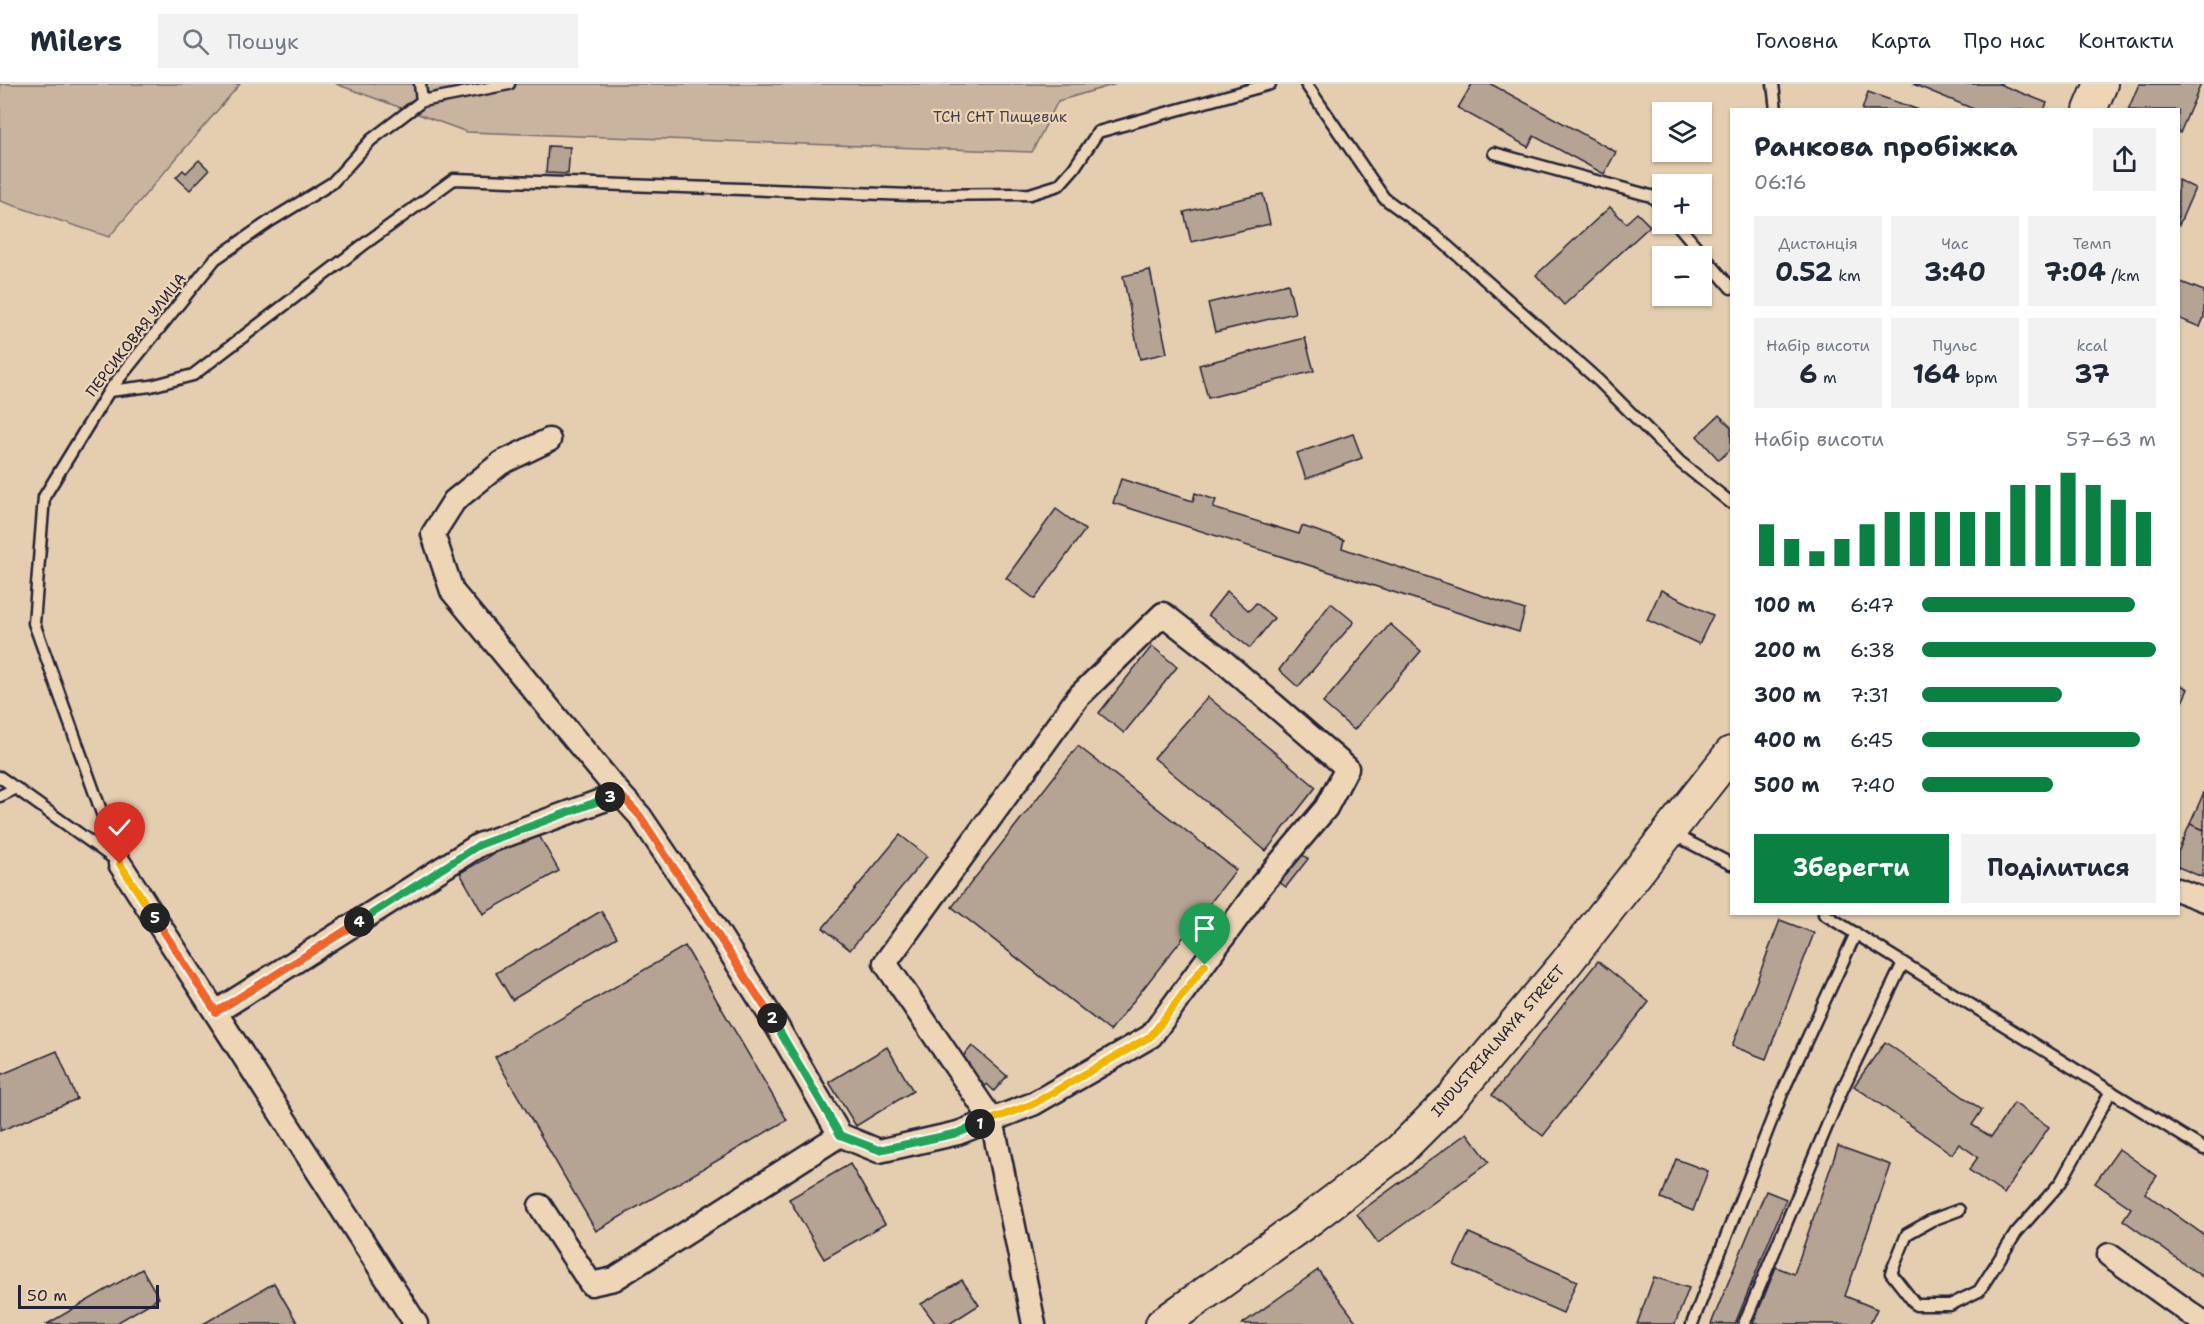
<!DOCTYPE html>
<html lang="uk">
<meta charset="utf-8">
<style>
body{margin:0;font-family:"Shantell Sans",sans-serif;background:#f2f2f3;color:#1f2937;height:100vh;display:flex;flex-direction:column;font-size:22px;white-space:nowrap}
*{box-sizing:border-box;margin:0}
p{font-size:20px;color:#747a83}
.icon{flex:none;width:33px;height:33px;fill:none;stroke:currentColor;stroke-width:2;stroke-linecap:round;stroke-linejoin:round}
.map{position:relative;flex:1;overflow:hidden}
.details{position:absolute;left:1730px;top:24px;width:450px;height:807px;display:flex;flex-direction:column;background:#fff;border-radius:0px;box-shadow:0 2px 4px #0004}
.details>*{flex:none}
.controls{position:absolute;left:1652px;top:18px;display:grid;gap:12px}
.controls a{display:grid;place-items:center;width:60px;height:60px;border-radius:0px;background:#fff;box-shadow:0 2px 4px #0004;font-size:30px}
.scale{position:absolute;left:18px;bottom:15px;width:141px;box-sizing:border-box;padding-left:6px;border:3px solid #22223b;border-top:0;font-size:16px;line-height:21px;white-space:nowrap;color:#22223b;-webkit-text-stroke:4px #edd5b5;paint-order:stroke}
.pin{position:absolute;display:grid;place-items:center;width:51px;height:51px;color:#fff;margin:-62px -26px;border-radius:50% 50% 50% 0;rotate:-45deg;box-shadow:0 0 6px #0007}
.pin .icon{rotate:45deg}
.km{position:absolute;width:30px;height:30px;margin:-15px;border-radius:50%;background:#222;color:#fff;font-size:16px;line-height:30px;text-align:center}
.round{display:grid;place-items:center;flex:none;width:63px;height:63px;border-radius:0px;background:#f2f2f3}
.headline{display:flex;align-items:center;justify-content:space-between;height:102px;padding:0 24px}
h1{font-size:27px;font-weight:700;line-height:45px}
.figures{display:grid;grid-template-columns:repeat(3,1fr);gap:9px;height:102px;padding:6px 24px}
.figures div{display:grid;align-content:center;border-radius:0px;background:#f2f2f3;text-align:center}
.figures b{font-size:26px;font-weight:700}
.figures small{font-size:16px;font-weight:400}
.figures p{font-size:16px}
.chart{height:168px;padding:12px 24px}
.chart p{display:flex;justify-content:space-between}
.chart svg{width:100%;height:108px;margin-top:6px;stroke:#0b8043;stroke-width:6}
.cta{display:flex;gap:12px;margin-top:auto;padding:12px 24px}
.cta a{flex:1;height:69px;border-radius:0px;background:#0b8043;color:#fff;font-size:24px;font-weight:700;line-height:69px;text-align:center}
.cta a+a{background:#f2f2f3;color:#1f2937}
ul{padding:0 24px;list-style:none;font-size:20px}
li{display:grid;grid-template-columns:96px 72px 1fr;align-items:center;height:45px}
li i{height:15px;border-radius:8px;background:#0b8043}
header{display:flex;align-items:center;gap:36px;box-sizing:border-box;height:84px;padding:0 30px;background:#fff;border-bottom:2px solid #e0e1e3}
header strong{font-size:28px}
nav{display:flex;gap:33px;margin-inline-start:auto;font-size:21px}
.search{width:420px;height:54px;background:#f2f2f3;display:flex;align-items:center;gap:15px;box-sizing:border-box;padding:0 21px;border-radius:0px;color:#747a83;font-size:22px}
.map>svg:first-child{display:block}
.green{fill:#c9b49f;stroke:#766b6d;stroke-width:1.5}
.building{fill:#b5a393;stroke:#22223b;stroke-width:1.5}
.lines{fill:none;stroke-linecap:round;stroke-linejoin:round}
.lane-casing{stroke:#22223b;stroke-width:15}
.street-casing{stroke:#22223b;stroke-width:27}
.secondary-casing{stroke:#22223b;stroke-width:36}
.lane{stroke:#edd5b5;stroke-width:10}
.street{stroke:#edd5b5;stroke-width:22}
.secondary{stroke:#edd5b5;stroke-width:32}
.split-1-casing{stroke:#fff;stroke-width:12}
.split-2-casing{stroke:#fff;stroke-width:12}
.split-3-casing{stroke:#fff;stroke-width:12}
.split-4-casing{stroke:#fff;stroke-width:12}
.split-5-casing{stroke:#fff;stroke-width:12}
.split-6-casing{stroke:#fff;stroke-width:12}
.split-1{stroke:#f5b400;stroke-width:8}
.split-2{stroke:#22a559;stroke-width:8}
.split-3{stroke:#f0652b;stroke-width:8}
.split-4{stroke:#22a559;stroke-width:8}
.split-5{stroke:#f0652b;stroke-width:8}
.split-6{stroke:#f5b400;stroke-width:8}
.labels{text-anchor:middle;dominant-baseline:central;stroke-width:4.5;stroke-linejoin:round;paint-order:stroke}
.park-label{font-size:15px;fill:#433f4f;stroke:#edd5b5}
.street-label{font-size:15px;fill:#22223b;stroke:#edd5b5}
</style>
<header>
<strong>Milers</strong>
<div class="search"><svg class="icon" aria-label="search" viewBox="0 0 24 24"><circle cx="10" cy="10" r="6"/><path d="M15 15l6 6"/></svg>Пошук</div>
<nav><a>Головна</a><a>Карта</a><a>Про нас</a><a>Контакти</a></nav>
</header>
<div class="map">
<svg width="2204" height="1240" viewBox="0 0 2204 1240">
<rect width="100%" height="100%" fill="#e5ceb0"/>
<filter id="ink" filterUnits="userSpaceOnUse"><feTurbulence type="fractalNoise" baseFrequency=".0167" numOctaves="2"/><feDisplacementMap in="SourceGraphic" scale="12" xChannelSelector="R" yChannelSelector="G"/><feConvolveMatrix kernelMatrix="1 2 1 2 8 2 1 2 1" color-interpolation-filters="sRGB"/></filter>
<g filter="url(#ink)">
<g class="green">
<path d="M0 0H240L109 153 0 117Z"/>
<path d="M336 0H1116L1058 17 1032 68 467 48Z"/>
</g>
<g class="building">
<path d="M1472 0H1491L1616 68 1604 90 1534 52 1528 63 1458 24Z"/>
<path d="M1913 0H1999L2047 19 2044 26H1976Z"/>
<path d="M2139 0H2201L2180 49 2178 48V26H2128Z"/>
<path d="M1868 8 1919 26H1862Z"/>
<path d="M548 62 570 63 568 90 546 89Z"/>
<path d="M199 76 209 86 190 106 176 93 183 86 186 89Z"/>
<path d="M2178 96 2195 104 2179 141 2178 140Z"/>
<path d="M1263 110 1270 140 1191 158 1184 128Z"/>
<path d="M1610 123 1626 139 1637 129 1650 142 1564 221 1536 191Z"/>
<path d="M1150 186 1167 269 1140 275 1123 192Z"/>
<path d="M2181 198 2204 207V233L2200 243 2178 234V205Z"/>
<path d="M1288 200 1295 229 1215 248 1208 219Z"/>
<path d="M1305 254 1314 287 1208 314 1199 281Z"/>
<path d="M1719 331 1731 343V365L1719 376 1697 352Z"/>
<path d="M1353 350 1362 374 1306 395 1297 369Z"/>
<path d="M1121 395 1193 417 1195 409 1216 416 1213 424 1299 450 1302 442 1344 456 1342 464 1525 526 1519 548 1113 419Z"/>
<path d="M1056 425 1085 446 1035 515 1006 494Z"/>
<path d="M1661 506 1713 531 1699 560 1647 536Z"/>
<path d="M1227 507 1249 527 1256 519 1274 534 1250 564 1208 531Z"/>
<path d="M1331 519 1354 538 1298 603 1279 586Z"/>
<path d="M1390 540 1421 567 1354 646 1323 619Z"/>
<path d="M1152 562 1177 583 1124 649 1099 629Z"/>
<path d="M2178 600 2188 605 2178 627Z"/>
<path d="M1208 613 1316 703 1266 767 1154 674Z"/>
<path d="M1078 662 1236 786 1110 947 952 823Z"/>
<path d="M2204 708V746L2190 740Z"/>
<path d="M2190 740 2204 746 2202 793 2178 783V768Z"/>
<path d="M536 746 559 787 483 830 460 789Z"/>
<path d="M900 751 927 772 850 866 823 844Z"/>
<path d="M1294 764 1308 775 1286 803 1272 793Z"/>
<path d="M601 827 617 853 512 916 496 889Z"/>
<path d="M1780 836 1814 849 1766 975 1732 962Z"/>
<path d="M685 862 787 1036 596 1147 495 973Z"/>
<path d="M1598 877 1649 918 1543 1052 1492 1011Z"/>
<path d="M1885 958 1982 1026 1972 1041 1991 1053 2014 1019 2049 1043 2004 1110 1969 1086 1978 1073 1959 1060 1952 1070 1854 1002Z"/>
<path d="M972 962 1007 992 994 1007 987 1000 983 1005 959 977Z"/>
<path d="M887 963 913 1007 856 1042 829 998Z"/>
<path d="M57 967 77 1015 0 1047V991Z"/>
<path d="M1467 1049 1489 1078 1378 1159 1357 1130Z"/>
<path d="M1838 1062 1891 1081 1845 1212 1877 1225 1870 1240H1753L1776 1183 1794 1190Z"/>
<path d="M2119 1065 2157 1092 2145 1109 2204 1151V1194L2123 1136 2131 1124 2095 1099Z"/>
<path d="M1676 1075 1708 1087 1693 1127 1661 1114Z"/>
<path d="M850 1080 885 1140 824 1175 789 1115Z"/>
<path d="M1766 1107 1786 1115 1735 1240H1711Z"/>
<path d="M1469 1149 1577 1197 1563 1229 1454 1181Z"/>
<path d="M142 1185 159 1214 115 1240H47Z"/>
<path d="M1318 1186 1358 1240H1242Z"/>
<path d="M1654 1193 1689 1204 1675 1240H1637Z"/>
<path d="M962 1196 979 1221 949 1240H936L921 1220Z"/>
<path d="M274 1199 298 1240H203Z"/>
</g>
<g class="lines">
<defs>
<g id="lane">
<path d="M420 0 422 17"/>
<path d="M1306 0 1384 114 1436 152 1599 297 1680 378 1731 419"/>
<path d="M1773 0 1776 26"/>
<path d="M1494 69 1651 112 1662 122"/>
<path d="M1677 140 1731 204"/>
<path d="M109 307 151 302 193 291 363 161 454 95 911 111 1030 110 1059 101 1074 84 1098 48 1270 0"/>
<path d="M0 693 120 779"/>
<path d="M0 712 16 704"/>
<path d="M1671 749 1731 780"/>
<path d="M120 780 34 539 44 413 109 307 215 175 270 137 332 99 371 56 422 17 509 0"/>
<path d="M1824 830 2204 1065"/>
<path d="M1959 1126 1932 1136 1907 1150 1891 1189 1916 1221H1950L1979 1207 2016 1149 2061 1098 2111 1007"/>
<path d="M1692 1240 1783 1007 1856 849"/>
<path d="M1744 1240 1842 1006 1903 879"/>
</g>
<g id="street">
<path d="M620 710 640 732 701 822 775 939 840 1051 879 1067 958 1049 1033 1020 1151 952 1262 800 1326 724 1347 684 1222 576 1163 530 1078 613 885 879 992 1036 1034 1240"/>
<path d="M120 780 416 1240"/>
<path d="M2178 806 2204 816"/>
<path d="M216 928 479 761 620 710 452 507 433 450 454 417 501 379 549 356"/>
<path d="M540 1122 591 1200 614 1195 840 1051"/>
<path d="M2109 1171 2204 1239"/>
</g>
<g id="secondary">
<path d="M2090 26 2101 0"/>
<path d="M1162 1240 1310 1135 1398 1068 1453 1013 1566 879 1731 669"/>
</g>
</defs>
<use href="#lane" class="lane-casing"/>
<use href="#street" class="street-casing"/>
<use href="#secondary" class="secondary-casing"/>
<use href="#lane" class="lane"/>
<use href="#street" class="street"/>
<use href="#secondary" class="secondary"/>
</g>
</g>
<g class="lines" filter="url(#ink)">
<defs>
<path id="split-1" d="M980 1040 1033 1020 1151 952 1205 881"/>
<path id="split-2" d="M772 934 840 1051 879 1066 958 1049 980 1040"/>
<path id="split-3" d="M610 713 620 710 640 732 772 934"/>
<path id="split-4" d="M359 838 479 761 610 713"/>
<path id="split-5" d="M155 834 216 928 359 838"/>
<path id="split-6" d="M120 780 155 834"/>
</defs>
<use href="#split-1" class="split-1-casing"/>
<use href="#split-2" class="split-2-casing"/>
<use href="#split-3" class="split-3-casing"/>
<use href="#split-4" class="split-4-casing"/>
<use href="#split-5" class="split-5-casing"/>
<use href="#split-6" class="split-6-casing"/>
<use href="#split-1" class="split-1"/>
<use href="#split-2" class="split-2"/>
<use href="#split-3" class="split-3"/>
<use href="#split-4" class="split-4"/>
<use href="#split-5" class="split-5"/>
<use href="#split-6" class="split-6"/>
</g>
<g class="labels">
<g class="park-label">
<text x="1000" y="33">ТСН СНТ Пищевик</text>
</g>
<g class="street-label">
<text transform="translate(136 251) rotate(-52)">ПЕРСИКОВАЯ УЛИЦА</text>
<text transform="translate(1498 957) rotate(-49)">INDUSTRIALNAYA STREET</text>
</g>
</g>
</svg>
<div class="controls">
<a><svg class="icon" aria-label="layers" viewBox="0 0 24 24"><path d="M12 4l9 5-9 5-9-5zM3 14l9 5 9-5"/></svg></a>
<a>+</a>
<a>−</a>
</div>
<div class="scale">50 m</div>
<div class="pin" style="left:1205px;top:881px;background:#1e9e55"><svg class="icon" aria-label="arrive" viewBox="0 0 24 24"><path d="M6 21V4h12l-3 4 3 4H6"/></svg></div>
<div class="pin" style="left:120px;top:780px;background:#d93025"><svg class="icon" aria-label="check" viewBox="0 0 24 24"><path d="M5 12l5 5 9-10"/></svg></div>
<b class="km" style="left:980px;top:1040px">1</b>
<b class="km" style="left:772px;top:934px">2</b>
<b class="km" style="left:610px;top:713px">3</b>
<b class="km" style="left:359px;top:838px">4</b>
<b class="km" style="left:155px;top:834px">5</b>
<section class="details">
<div class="headline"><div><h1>Ранкова пробіжка</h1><p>06:16</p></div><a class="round"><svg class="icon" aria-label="share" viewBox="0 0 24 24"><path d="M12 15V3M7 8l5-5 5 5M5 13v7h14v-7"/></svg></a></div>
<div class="figures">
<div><p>Дистанція</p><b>0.52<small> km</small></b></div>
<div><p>Час</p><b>3:40</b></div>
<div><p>Темп</p><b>7:04<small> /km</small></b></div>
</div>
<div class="figures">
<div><p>Набір висоти</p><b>6<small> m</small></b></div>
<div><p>Пульс</p><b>164<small> bpm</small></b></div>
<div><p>kcal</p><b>37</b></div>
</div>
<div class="chart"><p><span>Набір висоти</span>57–63 m</p>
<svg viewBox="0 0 160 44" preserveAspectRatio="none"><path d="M5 44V27M15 44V33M25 44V38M35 44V33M45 44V27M55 44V22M65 44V22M75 44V22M85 44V22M95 44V22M105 44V11M115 44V11M125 44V6M135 44V11M145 44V17M155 44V22"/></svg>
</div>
<ul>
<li><b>100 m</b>6:47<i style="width:91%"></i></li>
<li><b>200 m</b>6:38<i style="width:100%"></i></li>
<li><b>300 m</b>7:31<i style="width:60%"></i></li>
<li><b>400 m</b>6:45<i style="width:93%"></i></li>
<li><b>500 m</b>7:40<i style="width:56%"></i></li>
</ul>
<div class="cta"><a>Зберегти</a><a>Поділитися</a></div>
</section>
</div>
